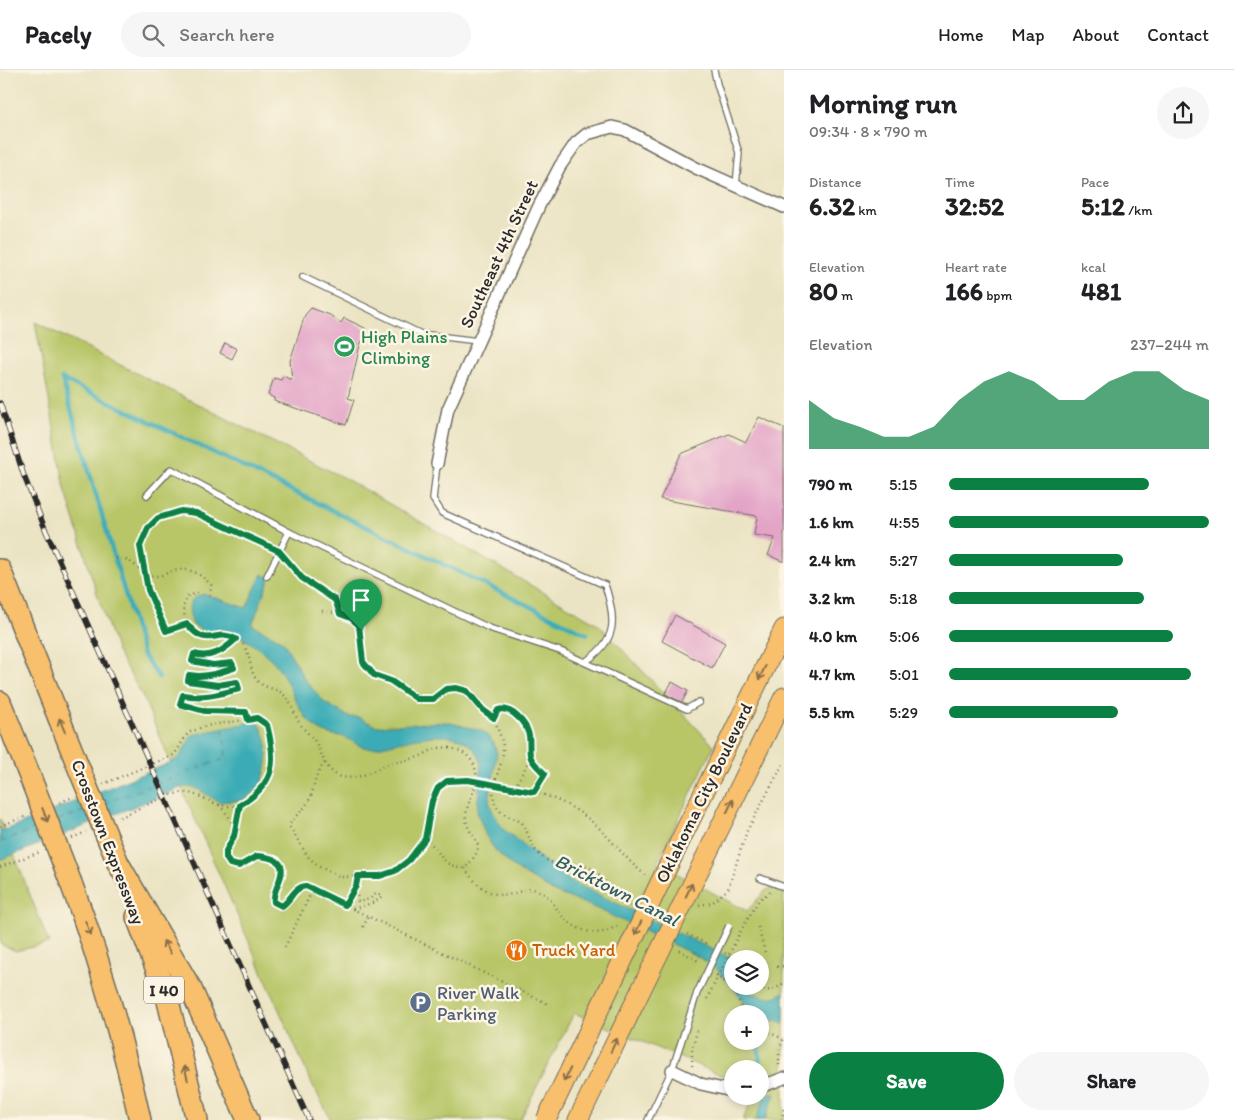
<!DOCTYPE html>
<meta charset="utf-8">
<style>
body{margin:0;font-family:Itim,sans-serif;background:#f6f6f6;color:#202124;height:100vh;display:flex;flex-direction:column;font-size:19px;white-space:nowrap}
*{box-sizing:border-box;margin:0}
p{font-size:16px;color:#757577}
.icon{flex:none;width:28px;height:28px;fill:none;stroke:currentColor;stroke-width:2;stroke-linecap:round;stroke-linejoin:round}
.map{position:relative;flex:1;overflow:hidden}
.drawer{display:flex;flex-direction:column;background:#fff;width:450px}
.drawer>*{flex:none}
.controls{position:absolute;left:724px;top:880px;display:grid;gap:10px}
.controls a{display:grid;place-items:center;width:45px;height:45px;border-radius:50%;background:#fff;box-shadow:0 2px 8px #0003;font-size:25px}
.pin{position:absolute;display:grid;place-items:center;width:42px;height:42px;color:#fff;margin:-51px -21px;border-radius:50% 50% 50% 0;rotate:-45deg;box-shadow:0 0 5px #0007}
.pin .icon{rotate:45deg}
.round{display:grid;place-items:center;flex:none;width:52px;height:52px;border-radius:26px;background:#f6f6f6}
.headline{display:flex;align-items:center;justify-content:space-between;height:85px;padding:0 25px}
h1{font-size:28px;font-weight:700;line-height:38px}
.figures{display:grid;grid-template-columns:repeat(3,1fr);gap:8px;height:85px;padding:5px 25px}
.figures div{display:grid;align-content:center}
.figures b{font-size:25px;font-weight:700}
.figures small{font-size:14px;font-weight:400}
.figures p{font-size:14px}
.chart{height:140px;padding:10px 25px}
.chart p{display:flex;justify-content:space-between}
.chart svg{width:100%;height:90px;margin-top:5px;fill:#0b8043;opacity:.7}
.cta{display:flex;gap:10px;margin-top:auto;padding:10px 25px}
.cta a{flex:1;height:58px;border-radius:30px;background:#0b8043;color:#fff;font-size:20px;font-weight:700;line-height:58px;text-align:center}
.cta a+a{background:#f6f6f6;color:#202124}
ul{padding:0 25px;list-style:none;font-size:16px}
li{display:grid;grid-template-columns:80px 60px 1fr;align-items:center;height:38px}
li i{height:12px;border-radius:6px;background:#0b8043}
header{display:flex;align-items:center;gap:30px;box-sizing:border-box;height:70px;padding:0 25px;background:#fff;border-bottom:1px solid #e0e0e0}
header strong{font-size:24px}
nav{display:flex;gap:28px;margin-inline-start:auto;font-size:18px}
.search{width:350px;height:45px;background:#f6f6f6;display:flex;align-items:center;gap:12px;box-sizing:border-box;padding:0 18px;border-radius:28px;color:#757577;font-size:19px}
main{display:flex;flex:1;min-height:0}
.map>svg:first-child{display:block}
.green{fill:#b8c668;stroke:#72784a;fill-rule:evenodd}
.water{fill:#3bacb5;stroke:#336c70}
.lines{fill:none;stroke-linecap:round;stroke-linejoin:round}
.stream{stroke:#3bacb5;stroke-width:4.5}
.ferry{stroke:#315f62;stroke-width:1;stroke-dasharray:6 5;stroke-linecap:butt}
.building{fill:#e3a4c8}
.service-casing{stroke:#6e6c61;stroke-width:8}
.minor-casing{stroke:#6e6c61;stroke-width:14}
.primary-casing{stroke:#6e6c61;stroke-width:21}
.motorway-casing{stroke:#6e6c61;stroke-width:24}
.path{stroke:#6e6c61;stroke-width:2.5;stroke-dasharray:1 4;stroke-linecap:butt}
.service{stroke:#fff;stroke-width:5.5}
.minor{stroke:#fff;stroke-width:11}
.primary{stroke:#f8bf6c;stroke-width:19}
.motorway{stroke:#f8bf6c;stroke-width:21}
.rail-casing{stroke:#2b2b2b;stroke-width:5.5}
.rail{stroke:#fcf5e5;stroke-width:4;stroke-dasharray:11;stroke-linecap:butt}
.service-bridge-casing{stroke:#6e6c61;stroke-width:8;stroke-linecap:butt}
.primary-bridge-casing{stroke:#6e6c61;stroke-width:21;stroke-linecap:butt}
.motorway-bridge-casing{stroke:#6e6c61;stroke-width:24;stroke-linecap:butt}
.path-bridge{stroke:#6e6c61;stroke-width:2.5;stroke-dasharray:1 4;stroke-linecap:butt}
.service-bridge{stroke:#fff;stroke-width:5.5}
.primary-bridge{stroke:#f8bf6c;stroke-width:19}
.motorway-bridge{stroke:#f8bf6c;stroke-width:21}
.oneway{stroke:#876e48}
.route-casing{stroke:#fff;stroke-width:10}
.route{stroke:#0b8043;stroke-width:6}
.labels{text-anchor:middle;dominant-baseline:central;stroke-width:5;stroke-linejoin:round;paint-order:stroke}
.shield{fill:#fcf5e5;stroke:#6a6863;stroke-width:1}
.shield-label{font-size:16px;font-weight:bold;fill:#2b2b2b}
.street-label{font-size:18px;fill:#2b2b2b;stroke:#fcf5e5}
.leisure-label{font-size:18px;fill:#27864d;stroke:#fcf5e5;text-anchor:start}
.food-label{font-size:18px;fill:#c56008;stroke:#fcf5e5;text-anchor:start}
.service-label{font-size:18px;fill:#4e5e75;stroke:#fcf5e5;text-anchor:start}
.water-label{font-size:19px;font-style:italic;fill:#315f62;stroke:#fcf5e5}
</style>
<header>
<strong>Pacely</strong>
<div class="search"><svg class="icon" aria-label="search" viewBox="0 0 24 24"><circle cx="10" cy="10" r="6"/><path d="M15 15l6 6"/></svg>Search here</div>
<nav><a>Home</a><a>Map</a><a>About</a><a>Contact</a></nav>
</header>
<main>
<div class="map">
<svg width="784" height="1050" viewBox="0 0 784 1050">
<rect width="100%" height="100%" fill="#fcf5e5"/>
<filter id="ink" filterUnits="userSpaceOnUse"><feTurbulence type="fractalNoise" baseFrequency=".02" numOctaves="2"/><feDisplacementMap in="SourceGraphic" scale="10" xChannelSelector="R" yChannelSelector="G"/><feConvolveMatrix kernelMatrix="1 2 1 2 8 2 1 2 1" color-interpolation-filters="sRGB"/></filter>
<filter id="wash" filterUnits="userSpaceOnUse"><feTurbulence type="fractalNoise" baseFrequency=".0096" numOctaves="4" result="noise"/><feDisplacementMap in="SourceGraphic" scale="20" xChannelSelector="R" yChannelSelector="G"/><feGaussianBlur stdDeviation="1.12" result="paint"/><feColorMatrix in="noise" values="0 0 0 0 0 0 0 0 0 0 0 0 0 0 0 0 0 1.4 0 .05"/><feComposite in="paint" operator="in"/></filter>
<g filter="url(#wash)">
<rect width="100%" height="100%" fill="#ebe4c4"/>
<g class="green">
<path d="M35 252 346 409 598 554 714 676 657 793 747 841 766 820 773 818 784 823V1050H743L752 1029 751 1026H760V999H732V1006L721 1005 574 943 520 1050H331L310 1010 190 738 142 625 117 582 97 524 65 419ZM732 889H760V916H732ZM732 944H760V971H732Z"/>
<path d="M0 749 49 873 16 881 0 874Z"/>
</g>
<g class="water">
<path d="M262 504 270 508 252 555 283 571 306 611 324 632 349 647H358L376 656 447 652 483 661 493 672 497 683 489 731 492 740 503 759 570 811 730 888 732 890V916H747C755 928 772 931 784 922V954L781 952 760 947V944H755L715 897 695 885 593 837 554 822 513 797 495 780 486 766 477 742 481 692C467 647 402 673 372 678 360 679 354 671 344 667 340 665 334 666 329 664 300 655 295 623 280 600 272 588 261 580 249 572 241 567 231 561 222 559 217 558 213 562 208 563L193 555C188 540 185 529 204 524L246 538Z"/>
<path d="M253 652 260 655C273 676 270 715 246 728 238 732 227 731 219 732L196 718 183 717 0 790V760L8 759 174 691 181 685 192 665Z"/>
<path d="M770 1024H775L765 1050H756L762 1033Z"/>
</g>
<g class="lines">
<g class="stream">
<path d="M62 309 587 564"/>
<path d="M62 309 143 585 159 608"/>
<path d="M760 999 759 979 768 944"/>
<path d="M760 1000 765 1034"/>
</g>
<g class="ferry">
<path d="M104 733 226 688 223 658"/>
<path d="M58 750 84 741"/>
<path d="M0 772 40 757"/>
</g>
</g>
<g id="blocks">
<g class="building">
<path d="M311 238 330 245 341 253 344 248 365 258 366 263 360 275 348 328 354 330 346 355 274 331V328L268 325 274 308 281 310 283 306 292 310 290 291 305 245Z"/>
<path d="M225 273 237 279 232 289 220 283Z"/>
<path d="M759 347 784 358V492L768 485 775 468 754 465 757 446 660 429 681 384 729 364 746 372Z"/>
<path d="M675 545 725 573 712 598 662 571Z"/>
<path d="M672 612 688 621 682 632 665 624Z"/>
</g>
</g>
</g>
<g filter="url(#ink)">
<use href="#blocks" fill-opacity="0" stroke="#6e6c61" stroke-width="1"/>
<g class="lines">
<defs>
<g id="service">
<path d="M714 0 717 14 739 83 736 116"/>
<path d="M303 207 421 264 478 271"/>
<path d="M437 394 433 429 442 443 605 515C616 550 618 570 585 592"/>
<path d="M147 425 171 399 289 462 489 558 560 581 687 639 699 632"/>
<path d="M267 506 289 462"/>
<path d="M760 808 784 817"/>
<path d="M648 1050 672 1000 697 923"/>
</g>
<g id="minor">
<path d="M437 394 448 339 539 136 560 96 576 73 587 64 612 57 625 60 696 98 784 137"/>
<path d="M672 1000 701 1014 732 1021"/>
<path d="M760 1017 784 1008"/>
</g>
<g id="primary">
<path d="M682 767 784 559"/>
<path d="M709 780 784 627"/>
<path d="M578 1050 638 926"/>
</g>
<g id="motorway">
<path d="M0 500 80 701"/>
<path d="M0 632 27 699"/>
<path d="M118 793 191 919 248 1050"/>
<path d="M71 813C100 890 122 969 140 1050"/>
<path d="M137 847 167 927 197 1050"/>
</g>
</defs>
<use href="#service" class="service-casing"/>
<use href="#minor" class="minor-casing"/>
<use href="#primary" class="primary-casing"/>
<use href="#motorway" class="motorway-casing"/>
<g class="path">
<path d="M116 488C132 487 140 504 155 506 160 506 165 504 170 502 187 496 199 502 211 515L210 526"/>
<path d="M285 489 307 513 335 530 340 544"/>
<path d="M198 523 188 526 183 537C184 550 192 570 209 569 223 568 235 560 245 577 251 587 249 599 256 609 262 619 277 617 285 626 291 632 294 644 299 652 303 659 309 664 314 670 322 681 323 699 339 706 357 713 375 698 392 693 401 691 410 690 418 687 424 685 429 681 435 679 449 674 471 682 475 698 481 717 465 731 466 749 469 772 492 770 465 798 436 795 445 782 425 769"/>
<path d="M322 541 347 545 359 555 363 592 374 605 391 611 417 629H433L446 619H462L471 624 483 640 495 647"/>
<path d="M187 554 166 561 148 520 140 476 148 458 158 448 172 442 196 443 271 479"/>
<path d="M236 569C224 580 212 589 194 584L193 591 213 595 232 593 234 598C219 603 204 608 189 605L188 611 218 615 237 612 239 619C219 624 204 629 183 625L180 634 205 641H246L248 649"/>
<path d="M325 693C313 705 316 718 308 732 303 742 293 746 289 756L309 788 320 797 341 807 380 806 395 801 409 789 425 769 432 731 438 718 447 711 468 710"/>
<path d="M103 714 174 685 188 663 205 656 257 648 267 655C274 682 276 714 248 730 242 734 235 737 227 736 210 735 196 720 179 723 161 726 136 741 118 748"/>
<path d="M505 716C541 721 573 733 599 758 615 774 628 791 645 805"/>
<path d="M515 717 531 687"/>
<path d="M534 722 545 703C540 698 531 692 530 685 529 679 530 672 529 665 526 653 511 636 498 640L495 647C496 659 504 669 503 682 502 701 483 724 501 742 507 747 516 748 522 753 529 762 529 774 538 783 557 803 577 788 595 801 609 812 613 827 631 836"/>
<path d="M60 732 73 727"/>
<path d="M219 735C229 745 239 759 232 773 228 779 226 781 225 788L230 794 239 796C245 794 251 788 257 786 261 785 268 787 272 790 290 799 278 815 272 828L277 836 285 834C292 827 295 817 306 816L550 935"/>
<path d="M0 756 27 746"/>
<path d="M234 757 239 736"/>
<path d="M72 768 86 762"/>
<path d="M0 797 40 782"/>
<path d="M465 798C474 814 492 829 512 824 523 821 530 816 541 822 550 827 554 835 559 842 568 855 587 865 603 862 609 861 615 856 621 855"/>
<path d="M345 835 356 816 358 806"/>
<path d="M699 835 712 833 728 819 747 761 784 692"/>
<path d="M353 839 375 832 382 826 377 823 370 829 358 832 356 816"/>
<path d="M363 857 368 847"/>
<path d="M758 857 766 886"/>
<path d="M740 862 759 830 770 822"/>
<path d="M687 864 709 875"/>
<path d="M285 877 313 819"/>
<path d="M679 880 700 892"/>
<path d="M725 883 734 889"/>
<path d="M777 897 784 896"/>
<path d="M716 905C728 914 743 928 741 944"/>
<path d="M754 916C765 923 774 921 784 913"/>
<path d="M760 958 783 969"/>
<path d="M779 995V980L784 968"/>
<path d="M692 996V980L698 957"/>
<path d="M782 1050 784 1036"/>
</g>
<use href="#service" class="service"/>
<use href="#minor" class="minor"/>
<use href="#primary" class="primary"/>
<use href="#motorway" class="motorway"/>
<defs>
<path id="rail" d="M0 333 24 406 46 461 309 1050"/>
</defs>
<use href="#rail" class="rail-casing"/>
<use href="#rail" class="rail"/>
<defs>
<path id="service-bridge" d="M697 923 729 856"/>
<g id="primary-bridge">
<path d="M638 926 709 780"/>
<path d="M546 1050 682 767"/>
</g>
<g id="motorway-bridge">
<path d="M27 699 71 813"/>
<path d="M80 701 118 793"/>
</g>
</defs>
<use href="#service-bridge" class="service-bridge-casing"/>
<use href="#primary-bridge" class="primary-bridge-casing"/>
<use href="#motorway-bridge" class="motorway-bridge-casing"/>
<g class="path-bridge">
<path d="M468 710 505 716"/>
<path d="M707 929 740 862"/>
</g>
<use href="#service-bridge" class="service-bridge"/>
<use href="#primary-bridge" class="primary-bridge"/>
<use href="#motorway-bridge" class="motorway-bridge"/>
</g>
<defs><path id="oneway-shaft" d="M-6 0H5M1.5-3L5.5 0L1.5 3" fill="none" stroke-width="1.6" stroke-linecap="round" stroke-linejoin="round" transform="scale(1.25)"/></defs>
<g class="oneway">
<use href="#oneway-shaft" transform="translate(762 603) rotate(116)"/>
<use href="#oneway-shaft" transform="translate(62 655) rotate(-112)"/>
<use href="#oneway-shaft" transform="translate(730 736) rotate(-64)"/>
<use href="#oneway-shaft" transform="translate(45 745) rotate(69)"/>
<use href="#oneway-shaft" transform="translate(689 820) rotate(-64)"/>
<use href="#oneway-shaft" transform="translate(88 858) rotate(69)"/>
<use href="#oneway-shaft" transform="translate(638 858) rotate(116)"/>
<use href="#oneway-shaft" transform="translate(167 877) rotate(-120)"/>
<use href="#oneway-shaft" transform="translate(614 975) rotate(-64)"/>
<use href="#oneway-shaft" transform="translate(186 1003) rotate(-104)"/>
<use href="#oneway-shaft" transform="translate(567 1005) rotate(116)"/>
</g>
</g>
<g class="lines" filter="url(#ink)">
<defs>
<path id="route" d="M181 441 196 443 279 481 302 508 335 530 340 544 351 548 359 555 363 592 374 605 391 611 417 629H433L446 619 456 618 467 621 483 640 494 648 498 640C511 636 526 653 529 665 530 672 529 679 530 685 531 692 540 699 545 704L534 722 468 710 447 711 438 718 432 731 425 769 409 790 395 801 380 806H358L356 816 345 835 306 816C294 817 291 830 282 836L274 832C270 817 303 789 257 786L239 796 230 794 226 788V781L234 766 240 735C275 714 277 693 267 655L257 648 248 650 246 642 205 641 180 634 183 625C204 629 219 624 239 619L237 612 218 615 188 611 189 605C204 608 219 603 234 598L232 593 213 595 192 591 194 584C212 589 224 580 236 569 215 557 209 581 187 554L166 561 148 520 140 476 148 458 158 448Z"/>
</defs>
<use href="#route" class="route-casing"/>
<use href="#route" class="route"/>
</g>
<defs>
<symbol id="stadium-disc" viewBox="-11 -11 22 22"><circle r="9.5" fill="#2e9e5b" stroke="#fcf5e5"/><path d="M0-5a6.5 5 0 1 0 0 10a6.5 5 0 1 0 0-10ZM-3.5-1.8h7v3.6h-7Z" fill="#fff"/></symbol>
<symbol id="restaurant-disc" viewBox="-11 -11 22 22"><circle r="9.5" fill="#e8710a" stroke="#fcf5e5"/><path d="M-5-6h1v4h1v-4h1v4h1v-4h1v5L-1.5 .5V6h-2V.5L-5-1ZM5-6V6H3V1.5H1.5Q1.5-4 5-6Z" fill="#fff"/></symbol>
<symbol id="parking-disc" viewBox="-11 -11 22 22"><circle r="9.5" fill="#5c6f8a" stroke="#fcf5e5"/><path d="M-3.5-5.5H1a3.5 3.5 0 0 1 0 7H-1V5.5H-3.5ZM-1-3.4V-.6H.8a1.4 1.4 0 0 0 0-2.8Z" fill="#fff"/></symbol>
</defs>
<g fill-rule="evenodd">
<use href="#stadium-disc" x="332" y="264" width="25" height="25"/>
<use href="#restaurant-disc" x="504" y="868" width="25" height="25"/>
<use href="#parking-disc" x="408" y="920" width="25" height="25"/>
</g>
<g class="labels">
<rect class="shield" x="144" y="906.5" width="40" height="27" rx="4"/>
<g class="shield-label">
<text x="164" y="920">I 40</text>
</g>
<g class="street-label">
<text transform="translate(499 184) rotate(-65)">Southeast 4th Street</text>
<text transform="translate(704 723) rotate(-64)">Oklahoma City Boulevard</text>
<text transform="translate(108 772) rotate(69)">Crosstown Expressway</text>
</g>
<g class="leisure-label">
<text x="361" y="267">High Plains<tspan x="361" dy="21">Climbing</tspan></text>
</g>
<g class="food-label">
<text x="532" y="880">Truck Yard</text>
</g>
<g class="service-label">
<text x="437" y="923">River Walk<tspan x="437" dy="21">Parking</tspan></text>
</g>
<g class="water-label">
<text transform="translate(617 820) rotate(27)">Bricktown Canal</text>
</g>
</g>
</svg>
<div class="controls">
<a><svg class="icon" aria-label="layers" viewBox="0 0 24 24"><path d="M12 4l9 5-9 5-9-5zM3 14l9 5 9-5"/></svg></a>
<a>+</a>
<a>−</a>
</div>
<div class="pin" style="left:361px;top:560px;background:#1e9e55"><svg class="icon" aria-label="arrive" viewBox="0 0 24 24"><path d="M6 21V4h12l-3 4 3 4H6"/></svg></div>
</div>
<section class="drawer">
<div class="headline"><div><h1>Morning run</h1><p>09:34 · 8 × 790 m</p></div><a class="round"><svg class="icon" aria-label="share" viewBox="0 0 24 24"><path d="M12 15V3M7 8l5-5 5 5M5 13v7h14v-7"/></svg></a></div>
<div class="figures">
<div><p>Distance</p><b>6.32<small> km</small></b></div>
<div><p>Time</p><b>32:52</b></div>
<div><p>Pace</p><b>5:12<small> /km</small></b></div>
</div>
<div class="figures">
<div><p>Elevation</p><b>80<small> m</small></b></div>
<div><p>Heart rate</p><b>166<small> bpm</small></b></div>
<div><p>kcal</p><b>481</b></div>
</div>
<div class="chart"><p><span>Elevation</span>237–244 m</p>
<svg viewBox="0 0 160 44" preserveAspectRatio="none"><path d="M0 44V20L10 29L20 33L30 38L40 38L50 33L60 20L70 11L80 6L90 11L100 20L110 20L120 11L130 6L140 6L150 15L160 20V44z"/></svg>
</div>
<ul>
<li><b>790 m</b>5:15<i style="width:77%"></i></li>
<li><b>1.6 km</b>4:55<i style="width:100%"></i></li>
<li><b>2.4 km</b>5:27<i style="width:67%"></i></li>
<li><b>3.2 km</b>5:18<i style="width:75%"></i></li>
<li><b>4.0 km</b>5:06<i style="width:86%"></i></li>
<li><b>4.7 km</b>5:01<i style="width:93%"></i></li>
<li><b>5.5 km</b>5:29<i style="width:65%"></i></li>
</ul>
<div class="cta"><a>Save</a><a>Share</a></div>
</section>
</main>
